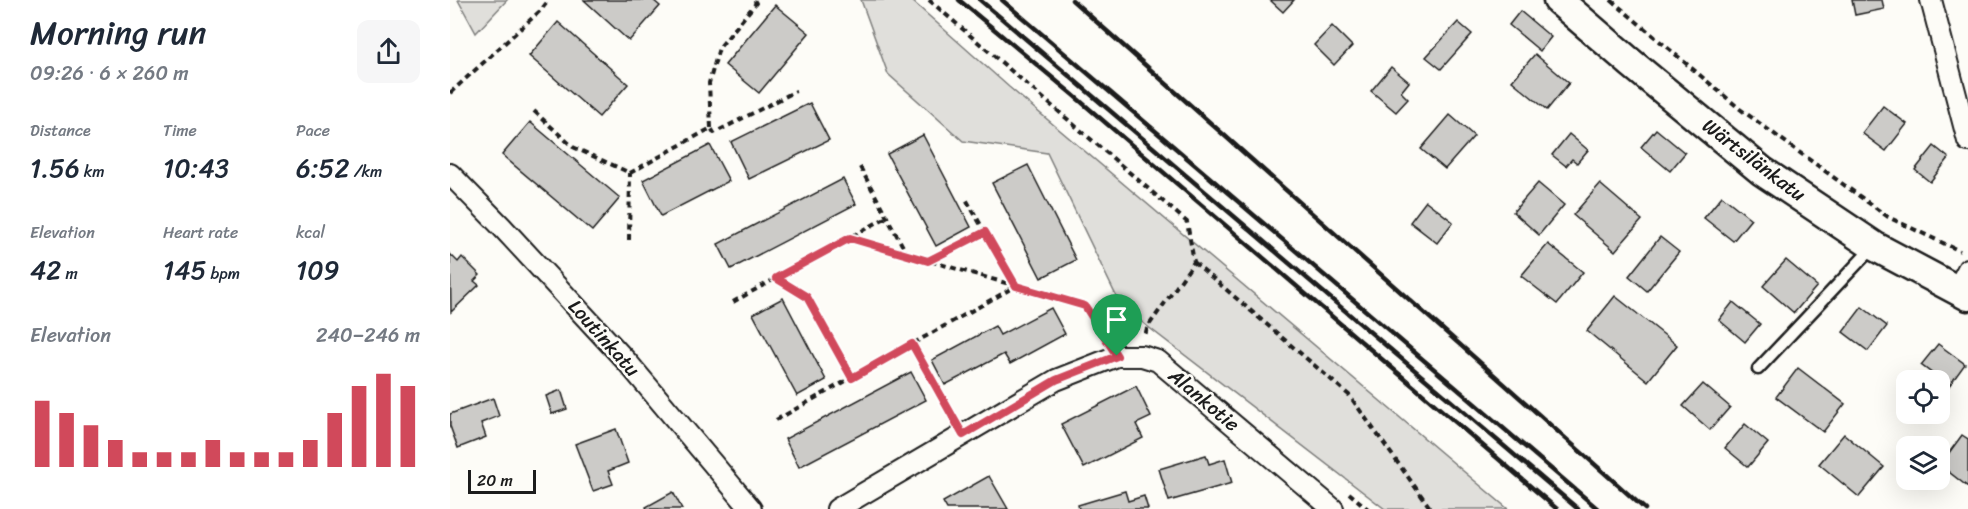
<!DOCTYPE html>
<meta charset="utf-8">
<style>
body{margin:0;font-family:Sriracha,sans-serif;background:#f6f6f7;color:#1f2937;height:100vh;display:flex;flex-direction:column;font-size:22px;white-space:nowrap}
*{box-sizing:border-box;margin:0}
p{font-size:20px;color:#747a83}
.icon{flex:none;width:33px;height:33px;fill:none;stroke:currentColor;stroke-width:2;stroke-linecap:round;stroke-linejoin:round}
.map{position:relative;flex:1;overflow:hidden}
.panel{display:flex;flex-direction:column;background:#fff;width:450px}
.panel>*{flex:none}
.fabs{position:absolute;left:1446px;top:370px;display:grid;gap:12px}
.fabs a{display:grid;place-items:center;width:54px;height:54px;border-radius:12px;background:#fff;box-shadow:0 6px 24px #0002;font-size:30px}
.scale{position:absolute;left:18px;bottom:15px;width:68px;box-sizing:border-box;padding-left:6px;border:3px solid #1c1c1c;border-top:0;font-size:16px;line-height:21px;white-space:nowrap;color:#1c1c1c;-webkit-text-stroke:4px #fdfcf7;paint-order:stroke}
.pin{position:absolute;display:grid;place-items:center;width:51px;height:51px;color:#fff;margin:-62px -26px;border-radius:50% 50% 50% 0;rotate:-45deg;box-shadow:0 0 6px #0007}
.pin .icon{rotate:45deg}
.round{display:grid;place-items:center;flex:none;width:63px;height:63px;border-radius:12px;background:#f6f6f7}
.overview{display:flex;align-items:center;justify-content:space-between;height:102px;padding:0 30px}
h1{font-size:33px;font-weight:600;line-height:45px}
.metrics{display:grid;grid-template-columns:repeat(3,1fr);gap:9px;height:102px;padding:6px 30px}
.metrics div{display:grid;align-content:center}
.metrics b{font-size:26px;font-weight:600}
.metrics small{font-size:16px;font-weight:400}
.metrics p{font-size:16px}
.chart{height:168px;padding:12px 30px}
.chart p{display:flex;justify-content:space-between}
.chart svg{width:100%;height:108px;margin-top:6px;stroke:#d1495b;stroke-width:6}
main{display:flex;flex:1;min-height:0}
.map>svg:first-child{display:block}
.green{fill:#e0dfdb;stroke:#7e7e7c;stroke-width:1.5}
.building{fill:#cccbc8;stroke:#1c1c1c;stroke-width:1.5}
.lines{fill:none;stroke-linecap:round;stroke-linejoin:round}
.lane-casing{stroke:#1c1c1c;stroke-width:15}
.street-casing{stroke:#1c1c1c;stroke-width:24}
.secondary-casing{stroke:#1c1c1c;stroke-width:33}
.path{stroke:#1c1c1c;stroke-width:4;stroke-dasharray:6 4.5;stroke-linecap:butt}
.lane{stroke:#fdfcf7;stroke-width:10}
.street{stroke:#fdfcf7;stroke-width:20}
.secondary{stroke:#fdfcf7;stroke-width:28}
.rail{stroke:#1c1c1c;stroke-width:4.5}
.route-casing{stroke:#fff;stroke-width:12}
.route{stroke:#d1495b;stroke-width:8}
.labels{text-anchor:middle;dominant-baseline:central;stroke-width:5;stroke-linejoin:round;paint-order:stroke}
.street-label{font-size:20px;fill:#1c1c1c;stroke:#fdfcf7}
</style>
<main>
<section class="panel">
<div class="overview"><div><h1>Morning run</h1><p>09:26 · 6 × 260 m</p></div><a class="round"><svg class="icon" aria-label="share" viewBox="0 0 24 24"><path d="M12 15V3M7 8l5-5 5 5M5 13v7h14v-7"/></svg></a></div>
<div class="metrics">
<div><p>Distance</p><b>1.56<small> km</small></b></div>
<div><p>Time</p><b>10:43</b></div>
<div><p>Pace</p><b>6:52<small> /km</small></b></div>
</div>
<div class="metrics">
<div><p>Elevation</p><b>42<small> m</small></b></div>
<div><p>Heart rate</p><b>145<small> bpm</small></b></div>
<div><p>kcal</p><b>109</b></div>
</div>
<div class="chart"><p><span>Elevation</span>240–246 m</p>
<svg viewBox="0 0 160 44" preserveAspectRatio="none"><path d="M5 44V17M15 44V22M25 44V27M35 44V33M45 44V38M55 44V38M65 44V38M75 44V33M85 44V38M95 44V38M105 44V38M115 44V33M125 44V22M135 44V11M145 44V6M155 44V11"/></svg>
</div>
</section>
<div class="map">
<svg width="1518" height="509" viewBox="0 0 1518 509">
<rect width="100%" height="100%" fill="#fdfcf7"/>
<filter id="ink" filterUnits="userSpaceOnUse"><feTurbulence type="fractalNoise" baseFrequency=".0167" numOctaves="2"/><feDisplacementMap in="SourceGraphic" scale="12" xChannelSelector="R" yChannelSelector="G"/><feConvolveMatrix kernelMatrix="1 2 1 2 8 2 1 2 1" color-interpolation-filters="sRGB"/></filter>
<g filter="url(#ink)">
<g class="green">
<path d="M8 0H57L26 33Z"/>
<path d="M411 0H461L559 87 1058 509H935L671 306 597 153 513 141 438 74Z"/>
</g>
<g class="building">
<path d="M134 0H203L210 6 179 41Z"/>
<path d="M820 0H844L833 12Z"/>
<path d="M1402 0H1432L1434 9 1405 15Z"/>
<path d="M325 5 359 33 309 93 275 65Z"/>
<path d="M1070 11 1101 37 1090 51 1059 25Z"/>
<path d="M108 22 178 84 149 117 79 56Z"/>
<path d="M1008 22 1022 34 991 69 976 57Z"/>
<path d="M882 26 902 46 884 65 864 45Z"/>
<path d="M1085 54 1119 83 1097 110 1062 81Z"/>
<path d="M941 67 959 82 951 92 958 99 946 112 921 91Z"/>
<path d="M360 103 379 140 299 179 281 142Z"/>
<path d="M1433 106 1457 124 1436 151 1412 133Z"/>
<path d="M1000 115 1024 136 995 169 971 149Z"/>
<path d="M80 122 170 198 142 231 52 155Z"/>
<path d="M1206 129 1235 153 1220 171 1191 147Z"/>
<path d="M1119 134 1138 150 1127 163 1122 159 1116 166 1102 155Z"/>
<path d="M473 135 521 227 486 246 437 154Z"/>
<path d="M260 145 279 181 211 216 193 180Z"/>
<path d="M1484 146 1499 158 1480 182 1465 170Z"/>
<path d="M578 165 626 260 591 278 542 183Z"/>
<path d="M393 179 406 204 281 269 268 244Z"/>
<path d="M1088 183 1114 205 1089 235 1063 212Z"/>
<path d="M1150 184 1192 220 1165 251 1123 215Z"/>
<path d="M1272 196 1301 219 1283 241 1254 218Z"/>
<path d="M976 201 1003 222 987 243 960 222Z"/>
<path d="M1210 237 1229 252 1197 291 1179 276Z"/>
<path d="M1098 244 1133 272 1107 304 1071 276Z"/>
<path d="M0 254 8 262 12 257 30 275 24 281 29 285 1 312Z"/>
<path d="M1336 260 1367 286 1344 313 1313 286Z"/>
<path d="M1165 296 1227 345 1198 381 1137 331Z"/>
<path d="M333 298 376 380 347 396 303 314Z"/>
<path d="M1283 302 1310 324 1295 342 1269 320Z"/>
<path d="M1412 307 1437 326 1418 351 1393 332Z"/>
<path d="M601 308 615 334 560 364 554 354 495 385 482 360 545 326 550 335Z"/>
<path d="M1488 344 1515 364 1499 386 1471 365Z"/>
<path d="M1348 368 1395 404 1373 432 1326 397Z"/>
<path d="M461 372 476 400 349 467 335 439Z"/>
<path d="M1253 384 1280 407 1260 430 1233 406Z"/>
<path d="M686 386 701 417 686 424 693 438 634 468 611 424Z"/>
<path d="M111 390 117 409 102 414 96 396Z"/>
<path d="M43 398 49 416 31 423 36 437 8 448 0 426V414Z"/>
<path d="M1295 424 1318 443 1298 467 1275 448Z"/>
<path d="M166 429 178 463 158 471 163 484 143 491 125 444Z"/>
<path d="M1394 434 1434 467 1409 497 1369 464Z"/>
<path d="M1512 435 1518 439V487L1490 465Z"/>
<path d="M756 455 759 464 775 459 782 483 719 501 709 469Z"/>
<path d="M539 476 558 509H497L493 502Z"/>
<path d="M675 491 678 501 694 496 698 509H629L628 505Z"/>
<path d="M223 492 232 509H197L196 507Z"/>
</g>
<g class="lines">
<defs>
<path id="lane" d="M1308 369 1423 247"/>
<g id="street">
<path d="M1481 0 1518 141"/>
<path d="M0 174 52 227 178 363 301 509"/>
<path d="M1507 290 1518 269"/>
<path d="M387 509 606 380 667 356H692L708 361 883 509"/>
</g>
<path id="secondary" d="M1108 0 1181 63 1312 171 1424 246 1518 296"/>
</defs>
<use href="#lane" class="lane-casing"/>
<use href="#street" class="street-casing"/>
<use href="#secondary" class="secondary-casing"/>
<g class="path">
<path d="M479 0 737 222 744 262 697 328 695 336"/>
<path d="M1161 0 1290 109 1438 217 1510 251"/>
<path d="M0 93 91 10 99 0"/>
<path d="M84 111 123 147 180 173 261 128 264 133 346 91"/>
<path d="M261 128 259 83 269 48 306 3 304 0"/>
<path d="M410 167 457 254"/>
<path d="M400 238 635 306 657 340"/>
<path d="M179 240 180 173"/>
<path d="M480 260 535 232"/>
<path d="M744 262 899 395 981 509"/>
<path d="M326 278 357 296 402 378"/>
<path d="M283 302 437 217"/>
<path d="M462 344 503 419"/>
<path d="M326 420 566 286 516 199"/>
<path d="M899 493 918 509"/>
</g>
<use href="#lane" class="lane"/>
<use href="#street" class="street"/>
<use href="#secondary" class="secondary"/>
<g class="rail">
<path d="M509 0 622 94 1107 509"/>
<path d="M530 0 1128 509"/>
<path d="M552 0 1148 509"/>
<path d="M622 0 1195 509"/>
</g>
</g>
</g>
<g class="lines" filter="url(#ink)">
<defs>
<path id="route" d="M535 232 566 286 635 306 667 356 606 380 513 435 462 344 402 378 357 297 326 278 400 238 478 261Z"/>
</defs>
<use href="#route" class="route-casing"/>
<use href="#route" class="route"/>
</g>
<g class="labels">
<g class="street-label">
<text transform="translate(1304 160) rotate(37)">Wärtsilänkatu</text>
<text transform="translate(154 338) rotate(48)">Loutinkatu</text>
<text transform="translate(754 400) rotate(40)">Alankotie</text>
</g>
</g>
</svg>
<div class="fabs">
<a><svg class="icon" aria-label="locate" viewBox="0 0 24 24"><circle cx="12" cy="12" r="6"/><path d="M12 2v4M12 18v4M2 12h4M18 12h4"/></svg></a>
<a><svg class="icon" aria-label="layers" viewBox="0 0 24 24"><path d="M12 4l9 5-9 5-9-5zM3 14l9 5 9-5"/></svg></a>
</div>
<div class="scale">20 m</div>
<div class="pin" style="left:667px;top:356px;background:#1e9e55"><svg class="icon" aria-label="arrive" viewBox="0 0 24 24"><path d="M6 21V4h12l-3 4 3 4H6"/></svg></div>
</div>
</main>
